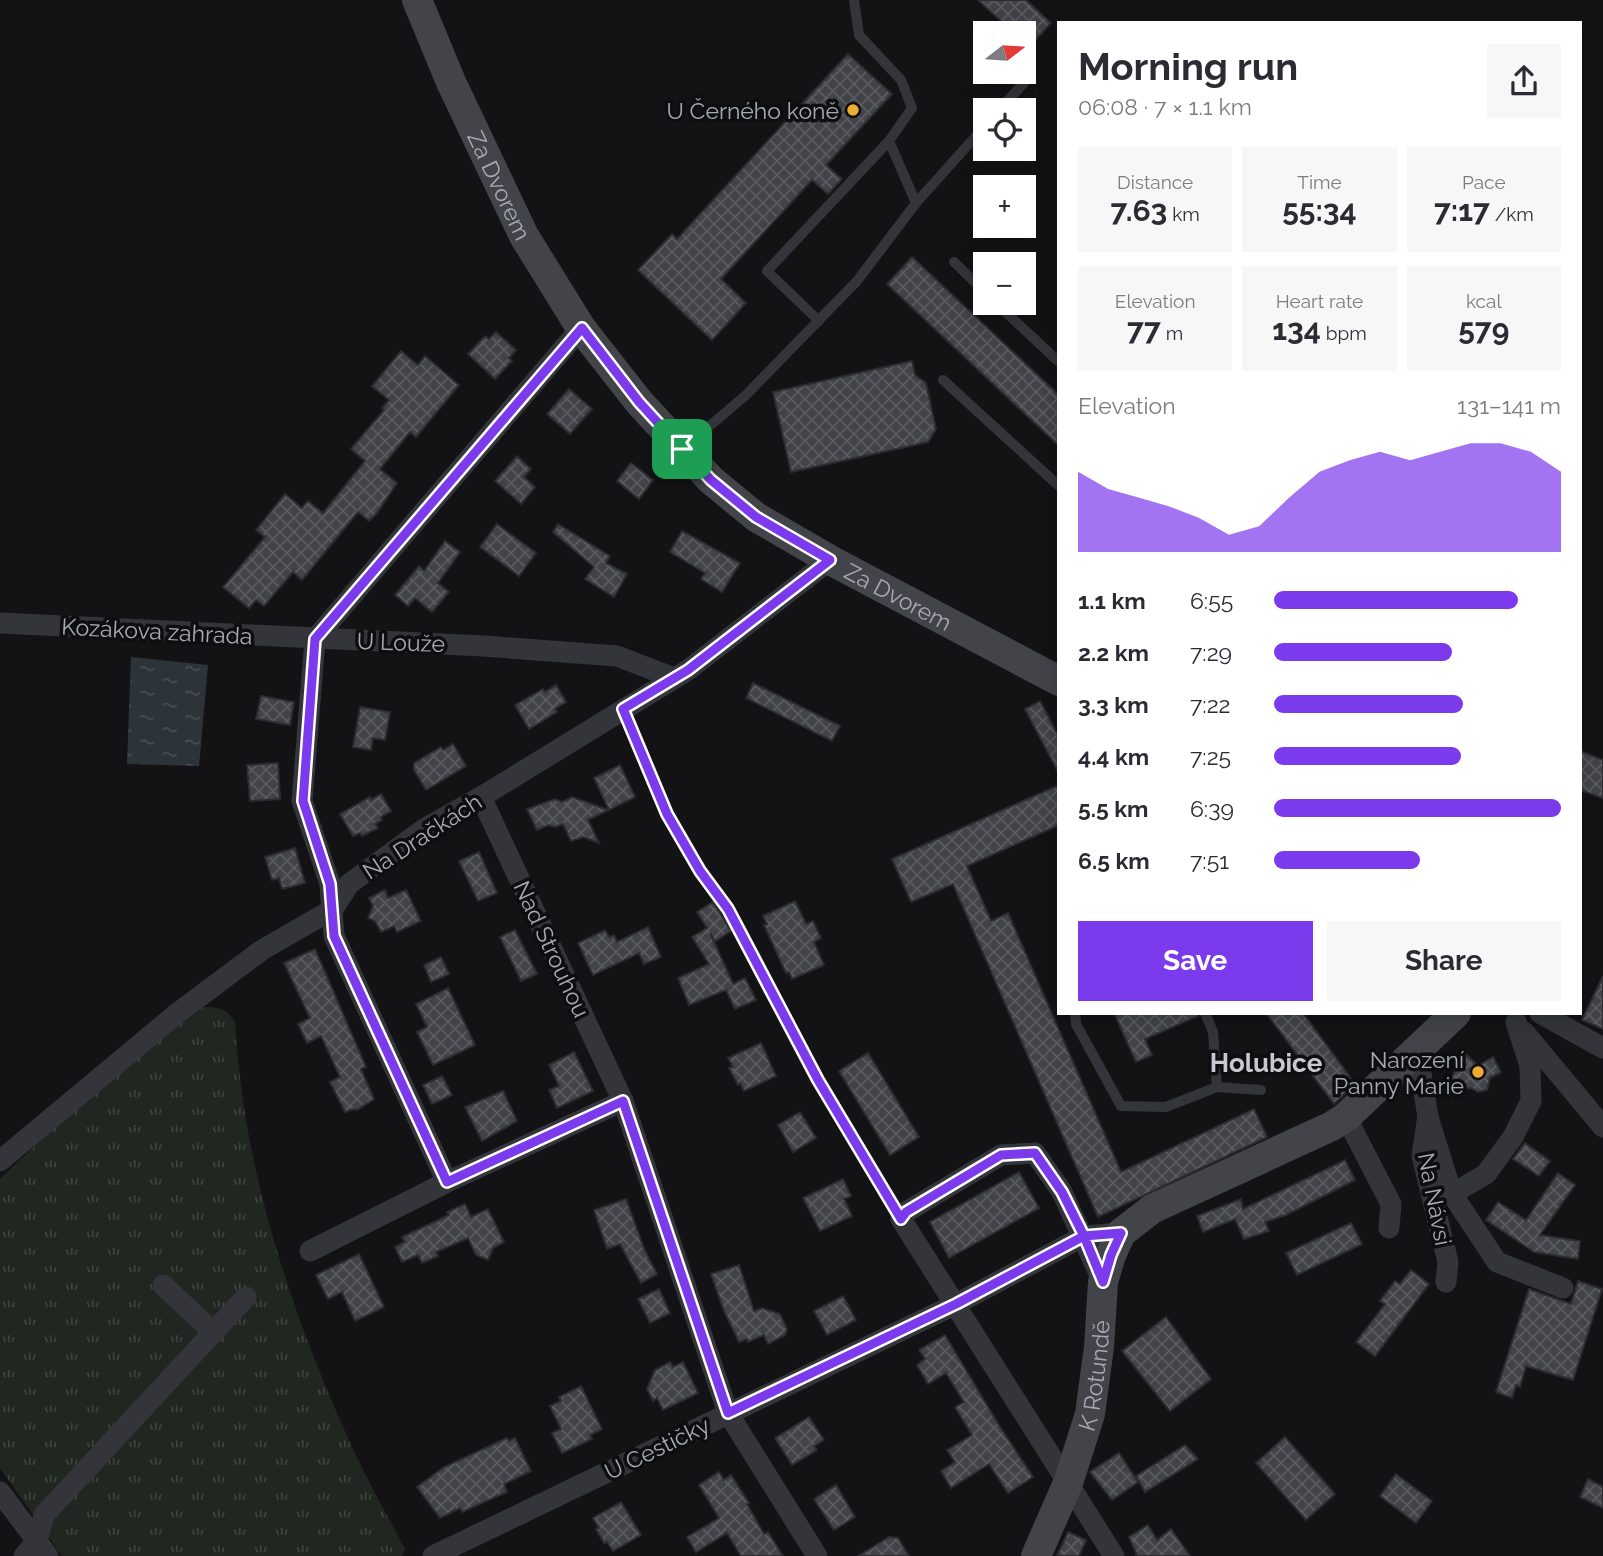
<!DOCTYPE html>
<meta charset="utf-8">
<style>
body{margin:0;font-family:Raleway,sans-serif;background:#f7f7f7;color:#2b2b33;height:100vh;display:flex;flex-direction:column;font-size:26px;white-space:nowrap}
*{box-sizing:border-box;margin:0}
p{font-size:23px;color:#7c7c81}
.icon{flex:none;width:38px;height:38px;fill:none;stroke:currentColor;stroke-width:2;stroke-linecap:round;stroke-linejoin:round}
.map{position:relative;flex:1;overflow:hidden}
.panel{position:absolute;left:1057px;top:21px;width:525px;height:994px;display:flex;flex-direction:column;background:#fff;border-radius:0px;box-shadow:0 4px 18px #0003}
.panel>*{flex:none}
.needle{width:46px;rotate:73deg}
.fabs{position:absolute;left:973px;top:21px;display:grid;gap:14px}
.fabs a{display:grid;place-items:center;width:63px;height:63px;border-radius:0px;background:#fff;box-shadow:0 4px 18px #0003;font-size:35px}
.pin{position:absolute;display:grid;place-items:center;width:60px;height:60px;color:#fff;margin:-30px;border-radius:14px;box-shadow:0 4px 10px #0006}
.round{display:grid;place-items:center;flex:none;width:74px;height:74px;border-radius:0px;background:#f7f7f7}
.overview{display:flex;align-items:center;justify-content:space-between;height:119px;padding:0 21px}
h1{font-size:38px;font-weight:700;line-height:52px}
.stats{display:grid;grid-template-columns:repeat(3,1fr);gap:10px;height:119px;padding:7px 21px}
.stats div{display:grid;align-content:center;border-radius:0px;background:#f7f7f7;text-align:center}
.stats b{font-size:30px;font-weight:700}
.stats small{font-size:19px;font-weight:400}
.stats p{font-size:19px}
.chart{height:196px;padding:14px 21px}
.chart p{display:flex;justify-content:space-between}
.chart svg{width:100%;height:126px;margin-top:7px;fill:#7c3aed;opacity:.7}
.action{display:flex;gap:14px;margin-top:auto;padding:14px 21px}
.action a{flex:1;height:80px;border-radius:0px;background:#7c3aed;color:#fff;font-size:28px;font-weight:700;line-height:80px;text-align:center}
.action a+a{background:#f7f7f7;color:#2b2b33}
ul{padding:0 21px;list-style:none;font-size:23px}
li{display:grid;grid-template-columns:112px 84px 1fr;align-items:center;height:52px}
li i{height:18px;border-radius:9px;background:#7c3aed}
.map>svg:first-child{display:block}
.grass{fill:url(#grass-tufts)}
.water{fill:url(#water-ripples)}
.building{fill:url(#building-cross-hatch);stroke:#2d2d31;stroke-width:2}
.lines{fill:none;stroke-linecap:round;stroke-linejoin:round}
.lane{stroke:#34353a;stroke-width:10}
.street{stroke:#34353a;stroke-width:21}
.secondary{stroke:#42444a;stroke-width:30}
.route-casing{stroke:#fff;stroke-width:14}
.route{stroke:#7c3aed;stroke-width:9}
.poi-dot{fill:#edad33;stroke:#0e0e10;stroke-width:2.5}
.labels{text-anchor:middle;dominant-baseline:central;stroke-width:7;stroke-linejoin:round;paint-order:stroke}
.poi-label{font-size:23px;fill:#a5aab5;stroke:#0e0e10;text-anchor:end}
.street-label{font-size:23px;fill:#a5aab5;stroke:#0e0e10}
.quarter-label{font-size:26px;font-weight:bold;fill:#c6c9d1;stroke:#0e0e10}
</style>
<div class="map">
<svg width="1603" height="1556" viewBox="0 0 1603 1556">
<defs>
<pattern id="grass-tufts" width="24" height="20" patternUnits="userSpaceOnUse" patternTransform="scale(1.75)"><rect width="24" height="20" fill="#1f2720"/><path d="M3 7l-1-3M5 7V3M7 7l1-3M15 17l-1-3M17 17v-4M19 17l1-3" fill="none" stroke="#3d443e"/></pattern>
<pattern id="water-ripples" width="26" height="14" patternUnits="userSpaceOnUse" patternTransform="scale(1.75)"><rect width="26" height="14" fill="#2c343a"/><path d="M2 4q2-2 4 0t4 0M15 11q2-2 4 0t4 0" fill="none" stroke="#484f54"/></pattern>
<pattern id="building-cross-hatch" width="8" height="8" patternUnits="userSpaceOnUse" patternTransform="scale(1.75)"><rect width="8" height="8" fill="#424348"/><path d="M0 0l8 8M0 8l8-8" fill="none" stroke="#5a5b60"/></pattern>
</defs>
<rect width="100%" height="100%" fill="#131315"/>
<path class="grass" d="M204 1007C218 1007 227 1009 235 1021 243 1167 289 1308 349 1440 365 1477 386 1513 405 1549L402 1556H62L0 1468V1179C64 1119 129 1054 204 1007Z"/>
<path class="water" d="M131 657 208 665 199 766 127 764Z"/>
<g class="building">
<path d="M978 0H1026L1051 23 1024 53V33H1014Z"/>
<path d="M848 54 892 94 826 165 842 179 828 194 812 180 721 279 746 303 712 340 638 270 672 234 677 239Z"/>
<path d="M912 257 1059 395V446L887 284Z"/>
<path d="M496 332 516 350 509 358 512 361 495 379 468 354 485 336 489 339Z"/>
<path d="M401 351 418 365 425 356 459 385 416 437 410 432 380 469 397 483 377 513 369 521 358 512 302 580 293 572 264 606 256 600 249 608 223 587 265 537 256 530 285 494 302 508 308 501 323 513 365 461 351 449 384 410 382 408 389 400 372 386Z"/>
<path d="M912 361 915 375 926 383 936 429 928 442 791 472 773 392Z"/>
<path d="M569 389 592 409 570 434 547 414Z"/>
<path d="M517 456 531 469 524 477 535 487 521 504 495 481Z"/>
<path d="M631 463 653 480 639 499 617 481Z"/>
<path d="M497 524 536 553 519 576 480 547Z"/>
<path d="M558 524 610 556 606 563 627 574 614 597 585 579 594 567 553 532Z"/>
<path d="M682 531 740 563 722 592 701 579 705 573 670 552Z"/>
<path d="M445 541 460 552 438 583 449 592 432 612 415 598 408 606 395 595 419 566 424 571Z"/>
<path d="M753 683 840 726 832 741 746 698Z"/>
<path d="M556 685 566 702 555 709 557 712 529 729 515 705 543 689 545 692Z"/>
<path d="M261 696 294 702 290 725 256 719Z"/>
<path d="M1040 701 1059 737V774L1025 709Z"/>
<path d="M360 707 390 712 385 740 373 738 371 750 353 747Z"/>
<path d="M453 744 466 766 426 790 414 770V763L441 747 443 750Z"/>
<path d="M1580 751 1603 760V798L1580 790Z"/>
<path d="M278 763 280 799 250 801 247 765Z"/>
<path d="M620 765 635 797 609 810 594 778Z"/>
<path d="M1059 785V825L967 866 991 921 1008 913 1121 1172 1254 1109 1267 1137 1098 1217 953 884 911 902 892 859Z"/>
<path d="M381 794 391 811 381 817 382 820 375 824 378 828 362 836 360 833 353 836 340 814 370 797 371 800Z"/>
<path d="M572 797 608 810 588 820 599 843 583 837 571 841 563 824 555 827 548 825 537 830 527 809 555 799 562 802Z"/>
<path d="M295 848 305 883 282 889 279 878 272 880 265 857Z"/>
<path d="M479 852 497 893 478 901 459 861Z"/>
<path d="M385 890 388 898 406 890 421 921 397 932 394 926 381 932 375 921 368 918 373 906 369 898Z"/>
<path d="M795 901 806 924 813 921 821 938 814 942 824 965 792 979 789 972 786 973 764 925 767 924 763 916Z"/>
<path d="M713 902 731 931 715 941 710 933 733 984 745 978 756 1000 735 1009 726 990 689 1005 678 978 709 964 692 937 707 928 697 912Z"/>
<path d="M648 927 661 957 644 964 639 953 593 975 578 943 605 930 609 937 614 935 617 942Z"/>
<path d="M515 930 537 974 521 981 500 937Z"/>
<path d="M315 949 366 1067 361 1069 374 1099 357 1110 354 1109 345 1112 330 1082 340 1077 321 1036 307 1043 298 1024 310 1018 284 963Z"/>
<path d="M441 957 449 974 431 982 424 965Z"/>
<path d="M1603 976V1029L1582 1020Z"/>
<path d="M448 988 475 1045 433 1065 417 1032 427 1027 416 1004Z"/>
<path d="M1114 1013H1197L1198 1016 1145 1039 1152 1055 1136 1062Z"/>
<path d="M1266 1013H1303L1355 1084 1334 1104Z"/>
<path d="M761 1043 776 1076 744 1091 740 1083 738 1085 729 1068 733 1067 728 1058Z"/>
<path d="M574 1052 593 1091 557 1108 549 1090 559 1086 549 1065Z"/>
<path d="M1464 1052 1478 1066 1493 1057 1501 1072 1490 1078 1487 1090 1478 1092 1471 1088 1459 1089 1452 1083 1451 1079Z"/>
<path d="M868 1053 919 1137 890 1155 839 1071Z"/>
<path d="M442 1076 452 1095 432 1104 423 1085Z"/>
<path d="M503 1091 517 1121 482 1141 465 1107Z"/>
<path d="M800 1112 816 1138 793 1152 778 1125Z"/>
<path d="M1525 1143 1550 1161 1539 1176 1513 1159Z"/>
<path d="M1345 1160 1355 1180 1286 1215 1265 1222 1269 1231 1244 1239 1235 1219 1203 1232 1197 1216 1241 1199 1243 1209Z"/>
<path d="M1019 1172 1039 1208 949 1258 930 1222Z"/>
<path d="M1558 1173 1575 1185 1540 1235 1580 1241 1578 1259 1534 1252 1486 1220 1498 1202 1526 1220Z"/>
<path d="M843 1179 851 1196 844 1199 852 1216 820 1231 803 1198Z"/>
<path d="M626 1199 645 1251 657 1274 641 1283 620 1244 607 1249 594 1210Z"/>
<path d="M465 1204 471 1217 488 1209 504 1242 493 1248 488 1260 476 1255 468 1238 436 1252 438 1256 422 1263 418 1255 402 1262 395 1247 405 1242 402 1237 449 1215 447 1212Z"/>
<path d="M1351 1223 1362 1244 1297 1275 1286 1253Z"/>
<path d="M359 1254 384 1307 355 1321 342 1292 328 1299 316 1275Z"/>
<path d="M739 1265 754 1311 762 1308 780 1314 787 1329 785 1335 768 1344 764 1335 748 1342 747 1339 739 1342 724 1311 711 1274Z"/>
<path d="M1411 1270 1429 1284 1375 1356 1356 1342 1385 1304 1380 1301 1395 1281 1400 1284Z"/>
<path d="M1578 1281 1602 1289 1573 1380 1526 1366 1520 1387 1516 1385 1512 1398 1496 1392 1529 1289 1571 1304Z"/>
<path d="M659 1289 670 1313 650 1323 638 1299Z"/>
<path d="M843 1296 856 1320 827 1335 814 1311Z"/>
<path d="M1166 1317 1211 1379 1170 1411 1122 1351Z"/>
<path d="M945 1335 1000 1427 1033 1477 1008 1493 989 1464 951 1488 941 1471 955 1462 947 1450 972 1435 955 1407 964 1402 946 1373 928 1384 917 1365 925 1359 919 1350Z"/>
<path d="M670 1362 673 1367 683 1362 698 1393 663 1410 657 1398 653 1401 647 1389 655 1370Z"/>
<path d="M581 1386 602 1429 590 1435 592 1439 562 1453 552 1433 561 1429 550 1406 561 1401 559 1397Z"/>
<path d="M809 1417 824 1440 814 1446 817 1450 792 1465 775 1438Z"/>
<path d="M1285 1437 1335 1494 1306 1520 1256 1463Z"/>
<path d="M507 1438 509 1441 515 1438 531 1471 504 1484 507 1492 462 1512 460 1508 440 1518 417 1487 444 1467Z"/>
<path d="M1185 1445 1198 1459 1145 1492 1136 1476Z"/>
<path d="M1119 1453 1138 1482 1112 1500 1090 1472Z"/>
<path d="M719 1472 724 1480 731 1475 749 1503 747 1504 764 1534 768 1532 783 1556H741L727 1533 696 1552 687 1537 719 1518 699 1485Z"/>
<path d="M1396 1474 1432 1501 1416 1523 1380 1496Z"/>
<path d="M1588 1479 1603 1487V1508L1580 1497Z"/>
<path d="M836 1485 855 1517 834 1530 814 1499Z"/>
<path d="M621 1502 641 1535 613 1551 607 1542 604 1543 596 1529 599 1528 593 1518Z"/>
<path d="M1148 1525 1157 1540 1171 1529 1190 1556H1135L1137 1555 1129 1537Z"/>
<path d="M1068 1532 1086 1540 1079 1556H1057Z"/>
<path d="M889 1537 898 1538 909 1556H858Z"/>
</g>
<g class="lines">
<g class="lane">
<path d="M854 0 859 35 901 80 912 108 889 141 916 203"/>
<path d="M999 110 1024 83"/>
<path d="M954 262 985 292"/>
<path d="M996 303 1059 362"/>
<path d="M819 321 767 271 889 141"/>
<path d="M943 380 1059 486"/>
<path d="M685 447 746 395 857 281 916 203 985 126"/>
<path d="M623 709 667 814 700 871 728 909 818 1080 901 1219"/>
<path d="M1075 1013 1076 1024 1121 1106 1166 1107 1217 1087"/>
<path d="M1205 1013 1213 1032 1217 1087 1261 1090"/>
</g>
<g class="street">
<path d="M0 623 483 646 617 656 674 678"/>
<path d="M315 639 302 801 330 884 334 936 447 1182"/>
<path d="M315 639 581 328"/>
<path d="M481 797 623 1101 728 1413 817 1556"/>
<path d="M1540 1013 1603 1048"/>
<path d="M1524 1032 1603 1127"/>
<path d="M1417 1049 1428 1117 1452 1194 1497 1262 1563 1288"/>
<path d="M1346 1117 1391 1204 1389 1228"/>
<path d="M1427 1122 1422 1156 1448 1262 1446 1282"/>
<path d="M0 1161 175 1015 262 950 333 909 349 884 424 829 481 797 688 670 830 560"/>
<path d="M1452 1194 1486 1174 1513 1137 1531 1101 1530 1066 1516 1022"/>
<path d="M310 1251 447 1182 623 1101"/>
<path d="M1103 1282 1062 1192 1035 1153 1001 1155 906 1212 901 1219 1114 1556"/>
<path d="M163 1285 214 1333"/>
<path d="M0 1492 48 1556"/>
<path d="M24 1556 37 1541 44 1515 246 1297"/>
<path d="M433 1556 956 1304 1084 1236 1121 1233"/>
</g>
<g class="secondary">
<path id="s1" d="M417 0 451 82 524 236 581 328 639 402 711 480 756 517 830 560 1059 681"/>
<path id="s2" d="M1036 1556 1068 1483 1090 1414 1099 1347 1103 1282 1111 1255 1121 1233 1152 1209 1332 1126 1346 1117 1456 1013"/>
</g>
</g>
<g class="lines">
<defs>
<path id="route" d="M682 449 639 402 582 328 315 639 303 801 330 884 334 936 447 1182 623 1101 728 1413 956 1304 1084 1236 1103 1282 1111 1255 1121 1233 1084 1236 1062 1192 1035 1153 1001 1155 906 1212 901 1219 818 1080 728 909 700 871 667 814 623 709 688 670 830 560 756 517 711 480 682 449"/>
</defs>
<use href="#route" class="route-casing"/>
<use href="#route" class="route"/>
</g>
<g class="poi-dot">
<circle cx="853" cy="110" r="7"/>
<circle cx="1478" cy="1072" r="7"/>
</g>
<g class="labels">
<g class="poi-label">
<text x="839" y="110">U Černého koně</text>
<text x="1464" y="1059">Narození<tspan x="1464" dy="26">Panny Marie</tspan></text>
</g>
<g class="street-label">
<text stroke="none"><textPath href="#s1" startOffset="203">Za Dvorem</textPath></text>
<text stroke="none"><textPath href="#s1" startOffset="789">Za Dvorem</textPath></text>
<text transform="translate(157 631) rotate(3)">Kozákova zahrada</text>
<text transform="translate(401 642) rotate(2)">U Louže</text>
<text transform="translate(422 836) rotate(-33)">Na Dračkách</text>
<text transform="translate(552 949) rotate(65)">Nad Strouhou</text>
<text transform="translate(1435 1199) rotate(79)">Na Návsi</text>
<text stroke="none"><textPath href="#s2" startOffset="191">K Rotundě</textPath></text>
<text transform="translate(657 1448) rotate(-26)">U Cestičky</text>
</g>
<g class="quarter-label">
<text x="1266" y="1063">Holubice</text>
</g>
</g>
</svg>
<div class="fabs">
<a><svg class="needle" viewBox="-14 -14 28 28"><path d="M0-13l5 13h-10z" fill="#e53935"/><path d="M0 13l5-13h-10z" fill="#7c7c81"/></svg></a>
<a><svg class="icon" aria-label="locate" viewBox="0 0 24 24"><circle cx="12" cy="12" r="6"/><path d="M12 2v4M12 18v4M2 12h4M18 12h4"/></svg></a>
<a>+</a>
<a>−</a>
</div>
<div class="pin" style="left:682px;top:449px;background:#1e9e55"><svg class="icon" aria-label="arrive" viewBox="0 0 24 24"><path d="M6 21V4h12l-3 4 3 4H6"/></svg></div>
<section class="panel">
<div class="overview"><div><h1>Morning run</h1><p>06:08 · 7 × 1.1 km</p></div><a class="round"><svg class="icon" aria-label="share" viewBox="0 0 24 24"><path d="M12 15V3M7 8l5-5 5 5M5 13v7h14v-7"/></svg></a></div>
<div class="stats">
<div><p>Distance</p><b>7.63<small> km</small></b></div>
<div><p>Time</p><b>55:34</b></div>
<div><p>Pace</p><b>7:17<small> /km</small></b></div>
</div>
<div class="stats">
<div><p>Elevation</p><b>77<small> m</small></b></div>
<div><p>Heart rate</p><b>134<small> bpm</small></b></div>
<div><p>kcal</p><b>579</b></div>
</div>
<div class="chart"><p><span>Elevation</span>131–141 m</p>
<svg viewBox="0 0 160 44" preserveAspectRatio="none"><path d="M0 44V16L10 22L20 25L30 28L40 32L50 38L60 35L70 25L80 16L90 12L100 9L110 12L120 9L130 6L140 6L150 9L160 16V44z"/></svg>
</div>
<ul>
<li><b>1.1 km</b>6:55<i style="width:85%"></i></li>
<li><b>2.2 km</b>7:29<i style="width:62%"></i></li>
<li><b>3.3 km</b>7:22<i style="width:66%"></i></li>
<li><b>4.4 km</b>7:25<i style="width:65%"></i></li>
<li><b>5.5 km</b>6:39<i style="width:100%"></i></li>
<li><b>6.5 km</b>7:51<i style="width:51%"></i></li>
</ul>
<div class="action"><a>Save</a><a>Share</a></div>
</section>
</div>
